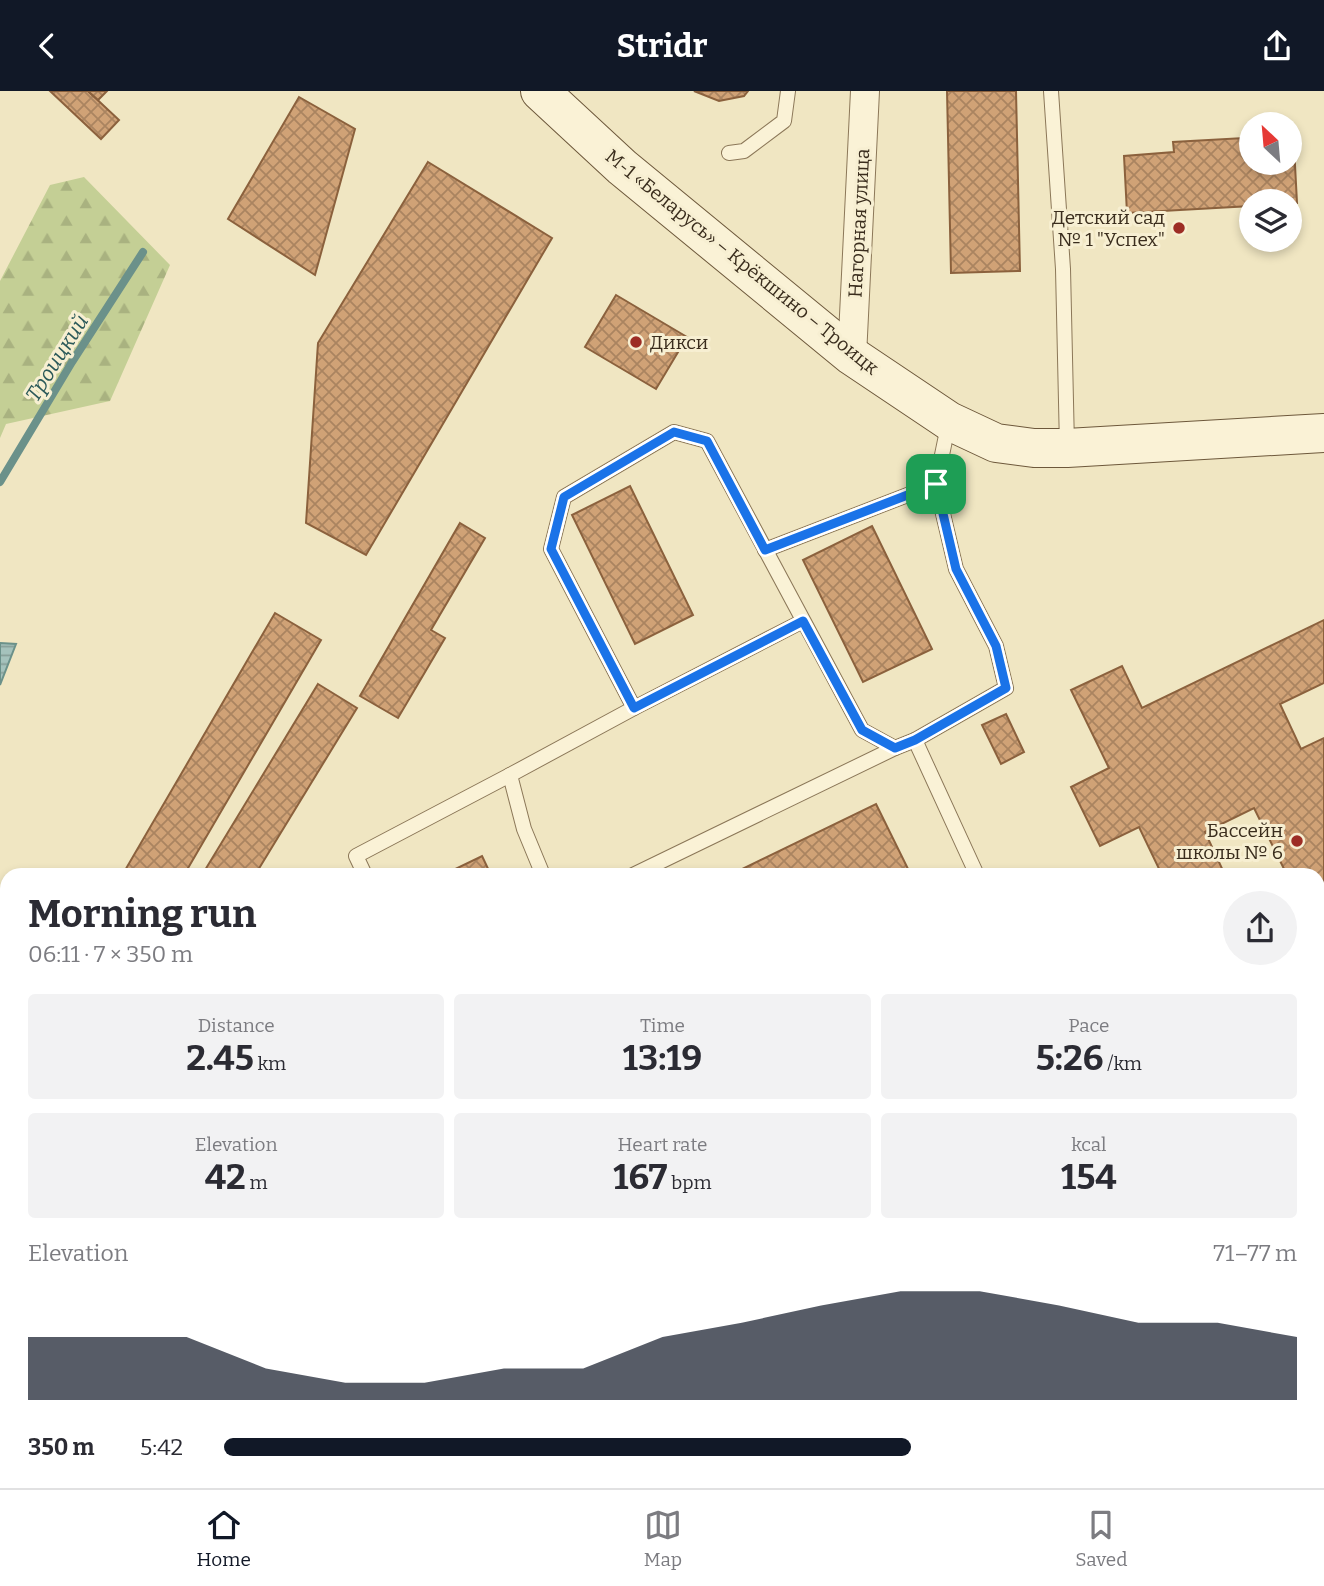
<!DOCTYPE html>
<meta charset="utf-8">
<style>
body{margin:0;font-family:Bitter,serif;background:#f2f2f3;color:#2b2b33;height:100vh;display:flex;flex-direction:column;font-size:26px;white-space:nowrap}
*{box-sizing:border-box;margin:0}
p{font-size:23px;color:#7c7c81}
.icon{flex:none;width:38px;height:38px;fill:none;stroke:currentColor;stroke-width:2;stroke-linecap:round;stroke-linejoin:round}
.map{position:relative;flex:1;overflow:hidden}
.side{position:absolute;left:0px;top:777px;width:1325px;height:621px;display:flex;flex-direction:column;background:#fff;border-radius:21px 21px 0 0;box-shadow:0 4px 10px #0003}
.side>*{flex:none}
.needle{width:46px;rotate:334deg}
.fabs{position:absolute;left:1239px;top:21px;display:grid;gap:14px}
.fabs a{display:grid;place-items:center;width:63px;height:63px;border-radius:50%;background:#fff;box-shadow:0 4px 10px #0003;font-size:35px}
.pin{position:absolute;display:grid;place-items:center;width:60px;height:60px;color:#fff;margin:-30px;border-radius:14px;box-shadow:0 4px 10px #0006}
.round{display:grid;place-items:center;flex:none;width:74px;height:74px;border-radius:37px;background:#f2f2f3}
.headline{display:flex;align-items:center;justify-content:space-between;height:119px;padding:0 28px}
h1{font-size:38px;font-weight:700;line-height:52px}
.stats{display:grid;grid-template-columns:repeat(3,1fr);gap:10px;height:119px;padding:7px 28px}
.stats div{display:grid;align-content:center;border-radius:7px;background:#f2f2f3;text-align:center}
.stats b{font-size:35px;font-weight:700}
.stats small{font-size:19px;font-weight:400}
.stats p{font-size:19px}
.chart{height:196px;padding:14px 28px}
.chart p{display:flex;justify-content:space-between}
.chart svg{width:100%;height:126px;margin-top:7px;fill:#111827;opacity:.7}
ul{padding:0 28px;list-style:none;font-size:23px}
li{display:grid;grid-template-columns:112px 84px 1fr;align-items:center;height:52px}
li i{height:18px;border-radius:9px;background:#111827}
header{display:flex;justify-content:space-between;align-items:center;height:91px;padding:0 28px;background:#111827;color:#fff;font-size:32px;font-weight:700}
.tabs{display:flex;justify-content:space-around;align-items:center;height:98px;border-top:2px solid #e1e1e2;background:#fff;font-size:19px;color:#7c7c81}
.tabs a{display:grid;justify-items:center;gap:4px}
.tabs .on{color:#111827}
.map>svg:first-child{display:block}
.forest{fill:url(#forest-firs)}
.park{fill:#c4cf95}
.water{fill:url(#water-rules);stroke:#6b918a;stroke-width:2}
.lines{fill:none;stroke-linecap:round;stroke-linejoin:round}
.stream{stroke:#6b918a;stroke-width:8}
.building{fill:url(#building-cross-hatch);stroke:#8b613d;stroke-width:2}
.lane-casing{stroke:#8b7758;stroke-width:16}
.street-casing{stroke:#8b7758;stroke-width:30}
.secondary-casing{stroke:#6d583b;stroke-width:40}
.path{stroke:#8b7758;stroke-width:4.5;stroke-dasharray:5 3.5;stroke-linecap:butt}
.lane{stroke:#faf2d6;stroke-width:14}
.street{stroke:#faf2d6;stroke-width:28}
.secondary{stroke:#faf2d6;stroke-width:38}
.route-casing{stroke:#fff;stroke-width:14}
.route{stroke:#1a73e8;stroke-width:9}
.poi-dot{fill:#9d2d25;stroke:#f7efd2;stroke-width:2.5}
.labels{text-anchor:middle;dominant-baseline:central;stroke-width:6;stroke-linejoin:round;paint-order:stroke}
.poi-label{font-size:19px;fill:#3a2d1d;stroke:#f7efd2;text-anchor:end}
.street-label{font-size:19px;fill:#3a2d1d;stroke:#f7efd2}
.water-label{font-size:21px;font-style:italic;fill:#2c5a5a;stroke:#f7efd2}
</style>
<header><svg class="icon" aria-label="back" viewBox="0 0 24 24"><path d="M15 5l-7 7 7 7"/></svg>Stridr<svg class="icon" aria-label="share" viewBox="0 0 24 24"><path d="M12 15V3M7 8l5-5 5 5M5 13v7h14v-7"/></svg></header>
<div class="map">
<svg width="1324" height="1397" viewBox="0 0 1324 1397">
<defs>
<pattern id="forest-firs" width="22" height="20" patternUnits="userSpaceOnUse" patternTransform="scale(1.75)"><rect width="22" height="20" fill="#c4cf95"/><path d="M5 1l3.5 6h-7zM16 11l3.5 6h-7z" fill="#a9b280"/></pattern>
<pattern id="water-rules" width="6" height="5" patternUnits="userSpaceOnUse" patternTransform="scale(1.75)"><rect width="6" height="5" fill="#a5c2bc"/><path d="M0 2.5h6" fill="none" stroke="#879e98"/></pattern>
<pattern id="building-cross-hatch" width="8" height="8" patternUnits="userSpaceOnUse" patternTransform="scale(1.75)"><rect width="8" height="8" fill="#d0a276"/><path d="M0 0l8 8M0 8l8-8" fill="none" stroke="#aa8460"/></pattern>
</defs>
<rect width="100%" height="100%" fill="#f0e6c2"/>
<path class="forest" d="M84 86 170 174 110 310 6 333 0 347V190L50 94Z"/>
<g class="park">
<path d="M628 1391H712L715 1397H631Z"/>
<path d="M1163 1391H1264L1254 1397H1166Z"/>
</g>
<path class="water" d="M0 552 16 553 0 594Z"/>
<g class="lines">
<path class="stream" d="M0 391 72 271 143 161"/>
</g>
<g class="building">
<path d="M50 0H88L119 29 101 48Z"/>
<path d="M88 0H107L98 9Z"/>
<path d="M694 0H748L744 5 719 10Z"/>
<path d="M947 0H1016L1020 180 951 182Z"/>
<path d="M299 6 355 38 315 184 228 128Z"/>
<path d="M1244 47 1245 58 1251 57V72H1290V55H1294L1297 112 1251 110V115L1127 122 1124 65 1174 61 1173 51Z"/>
<path d="M428 71 552 147 366 464 306 432 318 252Z"/>
<path d="M616 204 687 246 656 298 585 256Z"/>
<path d="M630 395 693 524 635 553 572 424Z"/>
<path d="M460 432 485 447 431 539 445 547 398 627 360 605Z"/>
<path d="M872 435 932 558 863 591 803 469Z"/>
<path d="M275 522 321 549 184 784H130L124 781Z"/>
<path d="M1324 529V592L1280 613 1301 658 1324 647V792L1318 795V784H1287L1254 717 1205 741 1225 784H1162L1139 736 1100 755 1071 696 1109 677 1071 599 1122 575 1142 617Z"/>
<path d="M318 593 357 617 255 784H202Z"/>
<path d="M1006 623 1024 661 1001 673 982 634Z"/>
<path d="M876 713 911 784H730Z"/>
<path d="M482 765 491 784H443Z"/>
<path d="M1318 1134 1324 1146V1183L1318 1186Z"/>
<path d="M183 1391H208L211 1397H177L176 1395Z"/>
<path d="M250 1391H275L278 1397H242Z"/>
<path d="M309 1391H351L354 1397H312Z"/>
<path d="M454 1391H503L506 1397H457Z"/>
<path d="M785 1391H836L839 1397H788Z"/>
</g>
<g class="lines">
<defs>
<g id="lane">
<path d="M1051 0 1063 178 1067 355"/>
<path d="M729 62 744 60 784 30 788 0"/>
<path d="M949 330 936 393 956 478 996 555 1006 597 915 649 977 784"/>
<path d="M765 459 936 393"/>
<path d="M803 530 634 617 551 458 564 406 674 341 707 350 862 639 895 657 915 649"/>
<path d="M365 784 356 765 510 684"/>
<path d="M543 784 524 738 510 684 634 617"/>
<path d="M633 784 895 657"/>
<path d="M1318 1016 1324 1018"/>
<path d="M561 1391 564 1397"/>
<path d="M914 1391 916 1397"/>
</g>
<path id="street" d="M852 265 865 0"/>
<path id="secondary" d="M540 0 622 76 852 265 949 330 996 352 1034 357H1067L1324 342"/>
</defs>
<use href="#lane" class="lane-casing"/>
<use href="#street" class="street-casing"/>
<use href="#secondary" class="secondary-casing"/>
<g class="path">
<path d="M1318 922H1324"/>
<path d="M1318 1213 1324 1210"/>
<path d="M1318 1237 1324 1251"/>
<path d="M1018 1397 1027 1391"/>
</g>
<use href="#lane" class="lane"/>
<use href="#street" class="street"/>
<use href="#secondary" class="secondary"/>
</g>
<g class="lines">
<defs>
<path id="route" d="M674 341 707 350 765 459 936 393 956 478 996 555 1006 597 915 649 895 657 862 639 803 530 634 617 551 458 564 406Z"/>
</defs>
<use href="#route" class="route-casing"/>
<use href="#route" class="route"/>
</g>
<g class="poi-dot">
<circle cx="1179" cy="137" r="7"/>
<circle cx="636" cy="251" r="7"/>
<circle cx="1297" cy="750" r="7"/>
</g>
<g class="labels">
<g class="poi-label">
<text x="1165" y="126">Детский сад<tspan x="1165" dy="22">№ 1 "Успех"</tspan></text>
<text x="650" y="251" text-anchor="start">Дикси</text>
<text x="1283" y="739">Бассейн<tspan x="1283" dy="22">школы № 6</tspan></text>
</g>
<g class="street-label">
<text transform="translate(859 132) rotate(-87)">Нагорная улица</text>
<text transform="translate(742 171) rotate(39)">М-1 «Беларусь» – Крёкшино – Троицк</text>
</g>
<g class="water-label">
<text transform="translate(57 267) rotate(-58)">Троицкий</text>
</g>
</g>
</svg>
<div class="fabs">
<a><svg class="needle" viewBox="-14 -14 28 28"><path d="M0-13l5 13h-10z" fill="#e53935"/><path d="M0 13l5-13h-10z" fill="#7c7c81"/></svg></a>
<a><svg class="icon" aria-label="layers" viewBox="0 0 24 24"><path d="M12 4l9 5-9 5-9-5zM3 14l9 5 9-5"/></svg></a>
</div>
<div class="pin" style="left:936px;top:393px;background:#1e9e55"><svg class="icon" aria-label="arrive" viewBox="0 0 24 24"><path d="M6 21V4h12l-3 4 3 4H6"/></svg></div>
<section class="side">
<div class="headline"><div><h1>Morning run</h1><p>06:11 · 7 × 350 m</p></div><a class="round"><svg class="icon" aria-label="share" viewBox="0 0 24 24"><path d="M12 15V3M7 8l5-5 5 5M5 13v7h14v-7"/></svg></a></div>
<div class="stats">
<div><p>Distance</p><b>2.45<small> km</small></b></div>
<div><p>Time</p><b>13:19</b></div>
<div><p>Pace</p><b>5:26<small> /km</small></b></div>
</div>
<div class="stats">
<div><p>Elevation</p><b>42<small> m</small></b></div>
<div><p>Heart rate</p><b>167<small> bpm</small></b></div>
<div><p>kcal</p><b>154</b></div>
</div>
<div class="chart"><p><span>Elevation</span>71–77 m</p>
<svg viewBox="0 0 160 44" preserveAspectRatio="none"><path d="M0 44V22L10 22L20 22L30 33L40 38L50 38L60 33L70 33L80 22L90 17L100 11L110 6L120 6L130 11L140 17L150 17L160 22V44z"/></svg>
</div>
<ul>
<li><b>350 m</b>5:42<i style="width:64%"></i></li>
</ul>
</section>
</div>
<nav class="tabs">
<a class="on"><svg class="icon" aria-label="home" viewBox="0 0 24 24"><path d="M3 11l9-7 9 7M6 9v11h12V9"/></svg>Home</a>
<a><svg class="icon" aria-label="map" viewBox="0 0 24 24"><path d="M3 6l6-2 6 2 6-2v14l-6 2-6-2-6 2zM9 4v14M15 6v14"/></svg>Map</a>
<a><svg class="icon" aria-label="saved" viewBox="0 0 24 24"><path d="M7 4h10v16l-5-4-5 4z"/></svg>Saved</a>
</nav>
